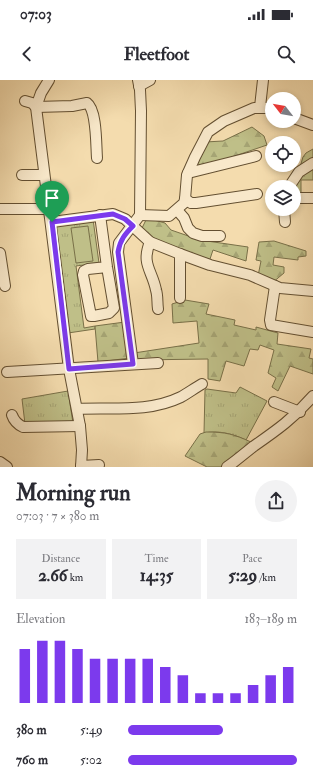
<!DOCTYPE html>
<meta charset="utf-8">
<style>
body{margin:0;font-family:"IM FELL Double Pica",serif;background:#f2f2f3;color:#2b2b33;height:100vh;display:flex;flex-direction:column;font-size:15px;white-space:nowrap}
*{box-sizing:border-box;margin:0}
p{font-size:13px;color:#7c7c81}
.icon{flex:none;width:22px;height:22px;fill:none;stroke:currentColor;stroke-width:2;stroke-linecap:round;stroke-linejoin:round}
.map{position:relative;height:387px;overflow:hidden}
.sheet{display:flex;flex-direction:column;background:#fff;flex:1}
.sheet>*{flex:none}
.needle{width:26px;rotate:301deg}
.controls{position:absolute;left:265px;top:12px;display:grid;gap:8px}
.controls a{display:grid;place-items:center;width:36px;height:36px;border-radius:50%;background:#fff;box-shadow:0 2px 6px #0003;font-size:20px}
.pin{position:absolute;display:grid;place-items:center;width:34px;height:34px;color:#fff;margin:-41px -17px;border-radius:50% 50% 50% 0;rotate:-45deg;box-shadow:0 0 4px #0007}
.pin .icon{rotate:45deg}
.round{display:grid;place-items:center;flex:none;width:42px;height:42px;border-radius:21px;background:#f2f2f3}
.overview{display:flex;align-items:center;justify-content:space-between;height:68px;padding:0 16px}
h1{font-size:22px;font-weight:700;line-height:30px}
.figures{display:grid;grid-template-columns:repeat(3,1fr);gap:6px;height:68px;padding:4px 16px}
.figures div{display:grid;align-content:center;border-radius:0px;background:#f2f2f3;text-align:center}
.figures b{font-size:17px;font-weight:700}
.figures small{font-size:11px;font-weight:400}
.figures p{font-size:11px}
.chart{height:112px;padding:8px 16px}
.chart p{display:flex;justify-content:space-between}
.chart svg{width:100%;height:72px;margin-top:4px;stroke:#7c3aed;stroke-width:6}
ul{padding:0 16px;list-style:none;font-size:13px}
li{display:grid;grid-template-columns:64px 48px 1fr;align-items:center;height:30px}
li i{height:10px;border-radius:5px;background:#7c3aed}
.status{display:flex;justify-content:space-between;align-items:center;height:28px;padding:0 20px;background:#fff;direction:ltr}
.status svg{height:11px;fill:currentColor}
header{display:flex;justify-content:space-between;align-items:center;height:52px;padding:0 16px;background:#fff;font-size:18px;font-weight:700}
.map>svg:first-child{display:block}
.grass{fill:url(#grass-tufts);stroke:#797048}
.forest{fill:url(#forest-firs);stroke:#797048}
.park{fill:#bfbf88;stroke:#797048}
.lines{fill:none;stroke-linecap:round;stroke-linejoin:round}
.minor-casing{stroke:#634f31;stroke-width:12}
.minor{stroke:#f8e8ca;stroke-width:10}
.route-casing{stroke:#fff;stroke-width:8}
.route{stroke:#7c3aed;stroke-width:5}
</style>
<div class="status"><b>07:03</b><svg viewBox="0 0 49 12"><path d="M0 12V9h3v3zM5 12V6h3v6zM10 12V3h3v9zM15 12V0h3v12zM26 1h20v11H26zM47 4h2v5h-2z"/></svg></div>
<header><svg class="icon" aria-label="back" viewBox="0 0 24 24"><path d="M15 5l-7 7 7 7"/></svg>Fleetfoot<svg class="icon" aria-label="search" viewBox="0 0 24 24"><circle cx="10" cy="10" r="6"/><path d="M15 15l6 6"/></svg></header>
<div class="map">
<svg width="313" height="387" viewBox="0 0 313 387">
<defs>
<pattern id="grass-tufts" width="24" height="20" patternUnits="userSpaceOnUse"><rect width="24" height="20" fill="#bfbf88"/><path d="M3 7l-1-3M5 7V3M7 7l1-3M15 17l-1-3M17 17v-4M19 17l1-3" fill="none" stroke="#a5a474"/></pattern>
<pattern id="forest-firs" width="22" height="20" patternUnits="userSpaceOnUse"><rect width="22" height="20" fill="#bfbf88"/><path d="M5 1l3.5 6h-7zM16 11l3.5 6h-7z" fill="#a5a474"/></pattern>
</defs>
<rect width="100%" height="100%" fill="#f4dcae"/>
<filter id="stains"><feTurbulence type="fractalNoise" baseFrequency=".005" numOctaves="4"/><feColorMatrix values="0 0 0 0 .2 0 0 0 0 .09 0 0 0 0 .02 0 0 0 .5 -.17"/></filter>
<radialGradient id="worn" r=".72"><stop offset=".6" stop-color="#630" stop-opacity="0"/><stop offset="1" stop-color="#630" stop-opacity=".3"/></radialGradient>
<g class="grass">
<path d="M93 139 99 183 76 186 84 248 95 246V249L68 253 55 149 57 146Z"/>
<path d="M240 307 267 321 246 360C233 354 219 350 204 353L205 310 207 309 236 313Z"/>
<path d="M68 311 73 343 25 344 22 319Z"/>
</g>
<g class="forest">
<path d="M252 47 264 56 267 65 191 91 205 62 223 61Z"/>
<path d="M313 69V100H301V114L294 107 303 77 306 73Z"/>
<path d="M146 140H154L165 143 171 150 200 160 248 167 246 181 213 170 209 182 150 158 142 148Z"/>
<path d="M274 161 306 171V176L298 177V180L274 177 273 185 284 187V193L272 203 258 196 261 181 256 180 259 162Z"/>
<path d="M185 220 209 224 206 234 235 240 234 245 256 250V247L278 253 277 264 311 269 309 278 313 279V294L290 286 278 311 272 307 276 298 268 293 274 270 260 265 258 270 250 269 244 286 226 281 220 301 208 299V279L135 280 134 273 199 263 197 241 173 243 172 224Z"/>
<path d="M125 242 130 278 98 282 95 246Z"/>
<path d="M206 352C226 352 233 354 251 362L245 371 224 387H207L185 376 200 354Z"/>
</g>
<path class="park" d="M88 146 93 181 76 183 71 148Z"/>
<g class="lines">
<defs>
<g id="minor">
<path d="M49 0 41 13 36 27 69 289 80 346 82 370 81 387"/>
<path d="M139 6 150 0"/>
<path d="M25 21 32 23 36 27 72 26 87 23C97 30 96 66 97 78"/>
<path d="M260 27 263 0"/>
<path d="M294 38 313 45"/>
<path d="M188 93 256 76"/>
<path d="M22 95H44"/>
<path d="M289 107 299 92 313 83"/>
<path d="M294 118H313"/>
<path d="M185 119 191 123H196L257 114"/>
<path d="M0 129H50"/>
<path d="M284 129 285 142"/>
<path d="M177 130 184 138 188 148 193 153 202 156H220"/>
<path d="M100 135 107 187 114 228 109 233 94 236H91L83 195 84 191 88 189 107 187"/>
<path d="M140 135 169 136 184 123 185 119 187 95 195 77 208 52 224 41 254 28H268L272 30"/>
<path d="M52 142 113 134 125 139 150 162 180 174 210 185 250 195 280 208 313 211"/>
<path d="M150 162C141 184 152 190 156 210 158 216 157 223 158 229"/>
<path d="M0 173 5 206"/>
<path d="M180 174V218"/>
<path d="M275 206 270 240 271 245 313 252"/>
<path d="M133 284 118 172 119 163 140 135 141 31 140 10 138 0"/>
<path d="M7 292 158 283"/>
<path d="M274 322 300 332"/>
<path d="M77 329C111 327 148 333 181 317 188 313 195 308 202 304"/>
<path d="M12 335C14 341 17 344 23 347L80 346"/>
<path d="M0 382 7 387"/>
<path d="M81 386 99 385"/>
<path d="M227 387C236 381 245 373 254 366 277 350 294 338 313 316"/>
</g>
</defs>
<use href="#minor" class="minor-casing"/>
<use href="#minor" class="minor"/>
</g>
<g class="lines">
<defs>
<path id="route" d="M113 134 125 139 133 146C125 154 120 160 118 172L133 284 69 289 52 142Z"/>
</defs>
<use href="#route" class="route-casing"/>
<use href="#route" class="route"/>
</g>
<rect width="100%" height="100%" filter="url(#stains)"/>
<rect width="100%" height="100%" fill="url(#worn)"/>
</svg>
<div class="controls">
<a><svg class="needle" viewBox="-14 -14 28 28"><path d="M0-13l5 13h-10z" fill="#e53935"/><path d="M0 13l5-13h-10z" fill="#7c7c81"/></svg></a>
<a><svg class="icon" aria-label="locate" viewBox="0 0 24 24"><circle cx="12" cy="12" r="6"/><path d="M12 2v4M12 18v4M2 12h4M18 12h4"/></svg></a>
<a><svg class="icon" aria-label="layers" viewBox="0 0 24 24"><path d="M12 4l9 5-9 5-9-5zM3 14l9 5 9-5"/></svg></a>
</div>
<div class="pin" style="left:52px;top:142px;background:#1e9e55"><svg class="icon" aria-label="arrive" viewBox="0 0 24 24"><path d="M6 21V4h12l-3 4 3 4H6"/></svg></div>
</div>
<section class="sheet">
<div class="overview"><div><h1>Morning run</h1><p>07:03 · 7 × 380 m</p></div><a class="round"><svg class="icon" aria-label="share" viewBox="0 0 24 24"><path d="M12 15V3M7 8l5-5 5 5M5 13v7h14v-7"/></svg></a></div>
<div class="figures">
<div><p>Distance</p><b>2.66<small> km</small></b></div>
<div><p>Time</p><b>14:35</b></div>
<div><p>Pace</p><b>5:29<small> /km</small></b></div>
</div>
<div class="chart"><p><span>Elevation</span>183–189 m</p>
<svg viewBox="0 0 160 44" preserveAspectRatio="none"><path d="M5 44V11M15 44V6M25 44V6M35 44V11M45 44V17M55 44V17M65 44V17M75 44V17M85 44V22M95 44V27M105 44V38M115 44V38M125 44V38M135 44V33M145 44V27M155 44V22"/></svg>
</div>
<ul>
<li><b>380 m</b>5:49<i style="width:56%"></i></li>
<li><b>760 m</b>5:02<i style="width:100%"></i></li>
</ul>
</section>
